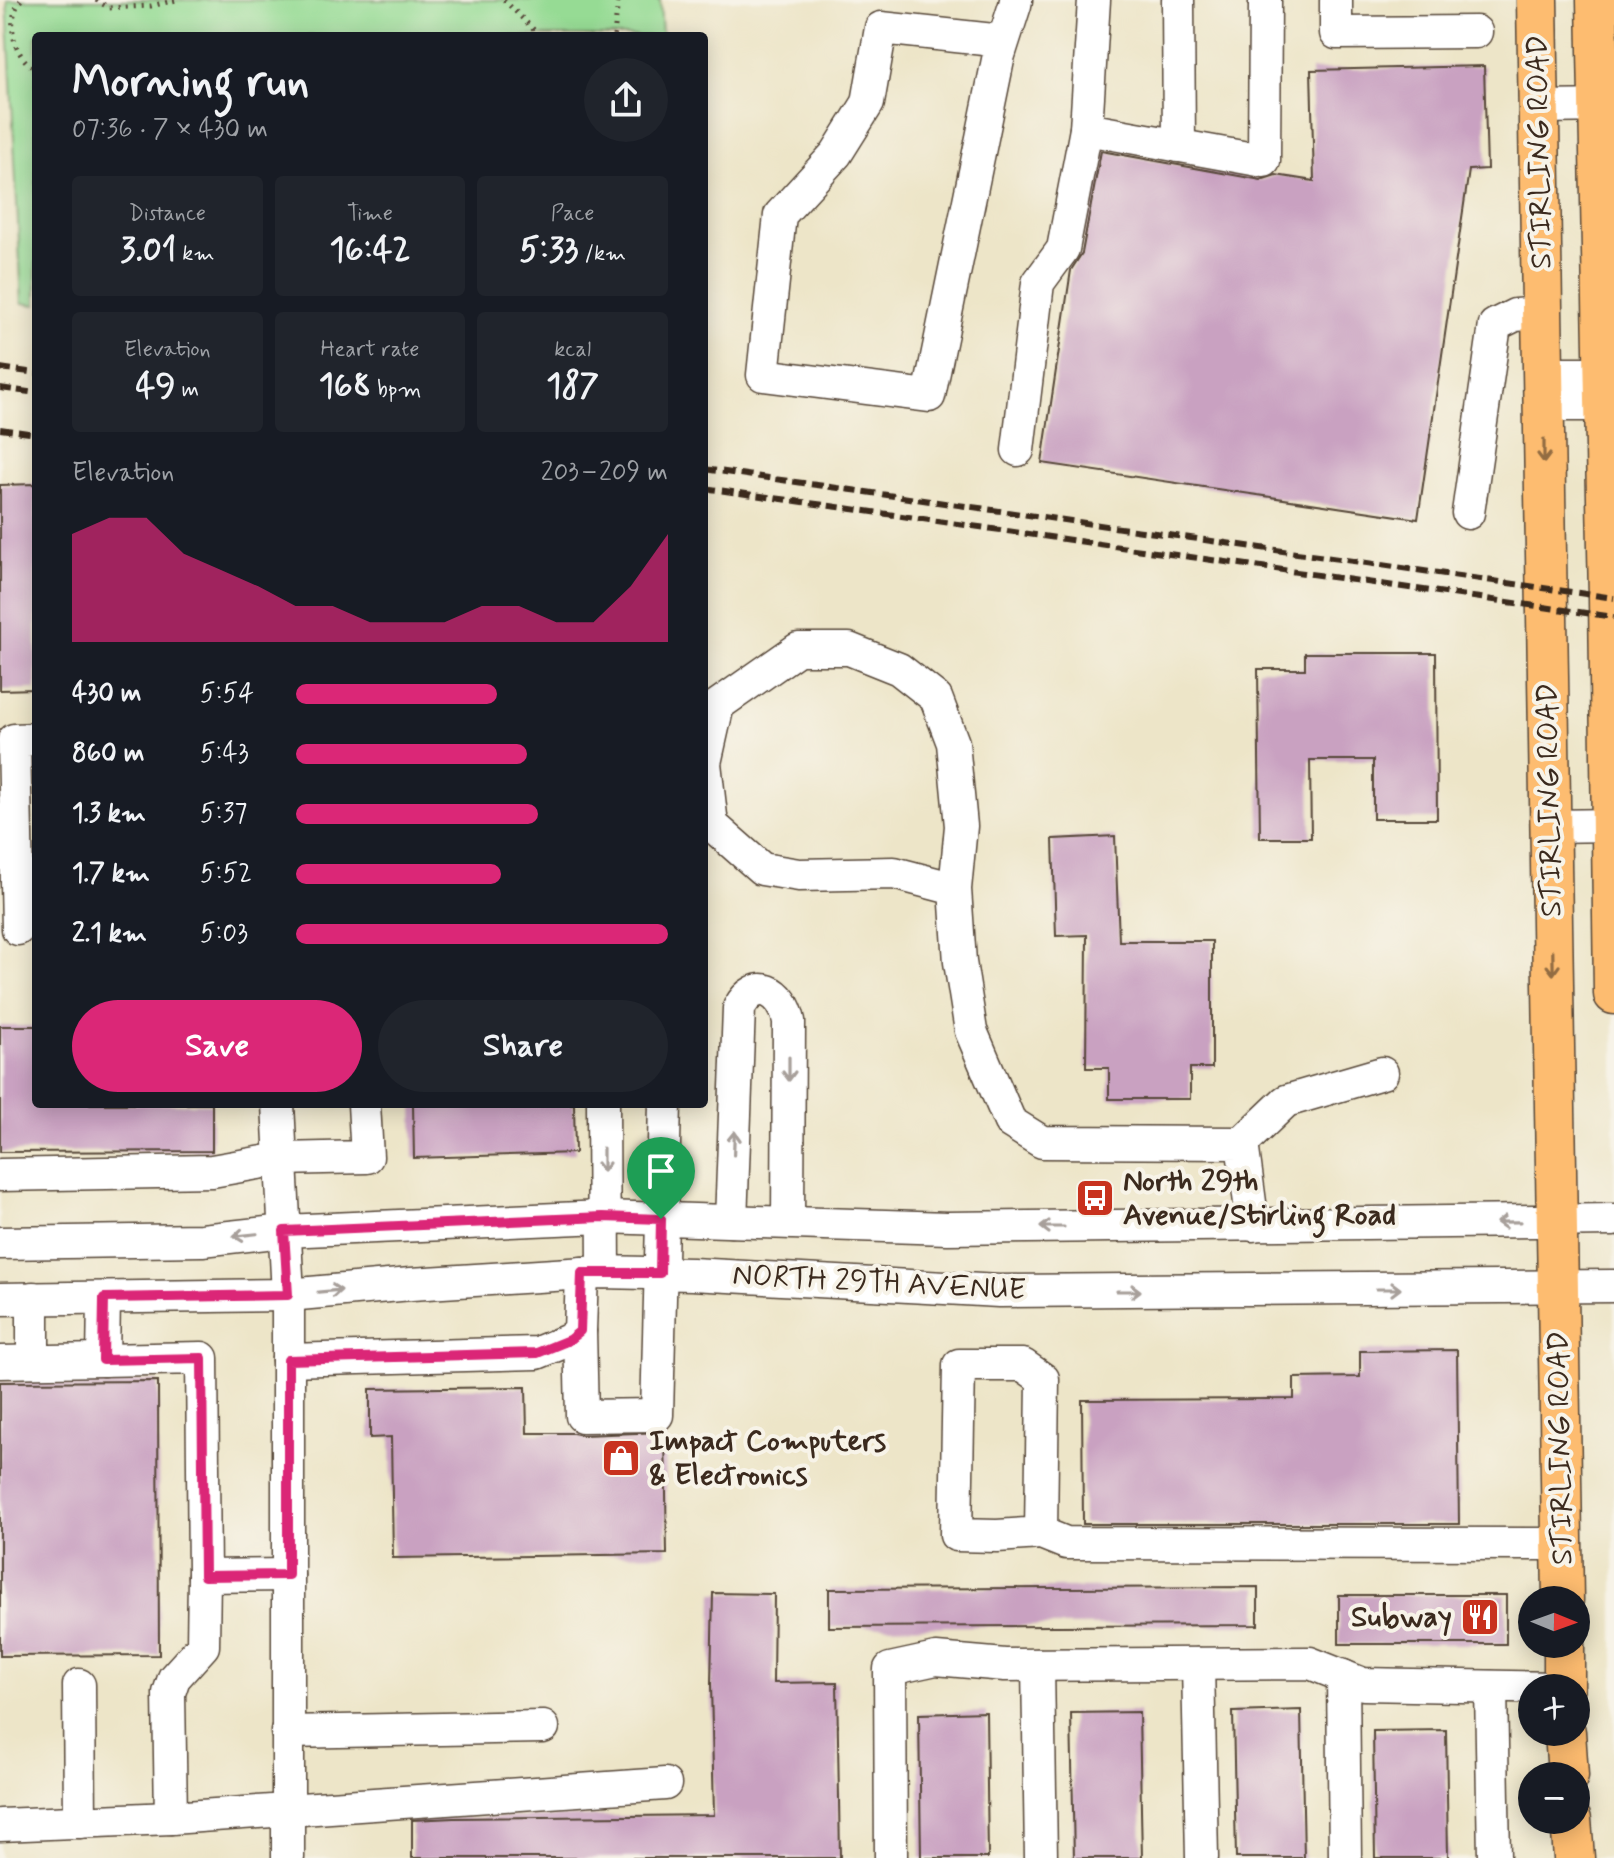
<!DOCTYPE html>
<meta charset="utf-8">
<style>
body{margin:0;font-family:Mynerve,sans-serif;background:#20242c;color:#f1f3f6;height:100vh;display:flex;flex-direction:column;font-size:30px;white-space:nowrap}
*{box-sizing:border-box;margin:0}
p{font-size:26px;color:#9ea1a6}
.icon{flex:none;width:44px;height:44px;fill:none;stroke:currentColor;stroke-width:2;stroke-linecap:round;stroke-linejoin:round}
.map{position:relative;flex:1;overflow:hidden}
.side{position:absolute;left:32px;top:32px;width:676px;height:1076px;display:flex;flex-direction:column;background:#171b24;border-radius:8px;box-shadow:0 4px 20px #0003}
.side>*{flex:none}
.needle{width:52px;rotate:91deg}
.tools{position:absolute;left:1518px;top:1586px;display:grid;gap:16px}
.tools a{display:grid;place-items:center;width:72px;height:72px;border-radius:50%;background:#171b24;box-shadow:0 4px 20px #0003;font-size:40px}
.pin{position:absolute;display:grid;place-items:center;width:68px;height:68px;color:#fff;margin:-82px -34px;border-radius:50% 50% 50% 0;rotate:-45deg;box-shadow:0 0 8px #0007}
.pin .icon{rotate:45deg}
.round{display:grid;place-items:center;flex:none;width:84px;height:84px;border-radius:42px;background:#20242c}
.headline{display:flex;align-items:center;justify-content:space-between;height:136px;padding:0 40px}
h1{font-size:44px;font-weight:800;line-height:60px}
.figures{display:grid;grid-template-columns:repeat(3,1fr);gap:12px;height:136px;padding:8px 40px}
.figures div{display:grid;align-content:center;border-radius:8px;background:#20242c;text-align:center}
.figures b{font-size:34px;font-weight:800}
.figures small{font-size:22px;font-weight:400}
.figures p{font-size:22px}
.chart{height:224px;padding:16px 40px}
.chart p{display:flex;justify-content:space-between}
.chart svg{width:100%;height:144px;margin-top:8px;fill:#db2777;opacity:.7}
.action{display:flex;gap:16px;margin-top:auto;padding:16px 40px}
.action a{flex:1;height:92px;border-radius:48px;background:#db2777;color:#fff;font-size:32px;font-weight:800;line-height:92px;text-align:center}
.action a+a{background:#20242c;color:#f1f3f6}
ul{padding:0 40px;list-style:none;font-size:26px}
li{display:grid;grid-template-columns:128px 96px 1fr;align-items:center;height:60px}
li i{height:20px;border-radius:10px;background:#db2777}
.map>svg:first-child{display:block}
.green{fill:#96db94;stroke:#688259;stroke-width:2}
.building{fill:#c9a1c1}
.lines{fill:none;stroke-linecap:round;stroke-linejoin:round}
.minor-casing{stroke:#564638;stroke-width:35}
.major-casing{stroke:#564638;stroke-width:43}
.path{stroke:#564638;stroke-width:5;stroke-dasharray:2 6;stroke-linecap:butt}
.minor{stroke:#fff;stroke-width:32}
.major{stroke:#fdbc6f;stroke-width:40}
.rail{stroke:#3b2a1e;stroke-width:6;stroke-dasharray:12 6;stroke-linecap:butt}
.oneway{stroke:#926c42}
.oneway2{stroke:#a79f9a}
.route-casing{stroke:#fff;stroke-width:16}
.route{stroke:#db2777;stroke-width:10}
.labels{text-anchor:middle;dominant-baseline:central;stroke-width:8;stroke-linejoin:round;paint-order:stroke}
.street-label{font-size:30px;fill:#3b2a1e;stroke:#f7f3e8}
.poi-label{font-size:30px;font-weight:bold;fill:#3b2a1e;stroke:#f7f3e8;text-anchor:start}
</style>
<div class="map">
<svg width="1614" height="1858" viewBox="0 0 1614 1858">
<rect width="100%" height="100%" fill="#f7f3e8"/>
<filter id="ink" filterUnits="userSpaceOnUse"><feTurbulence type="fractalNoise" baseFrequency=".0125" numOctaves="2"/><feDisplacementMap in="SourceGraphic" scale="16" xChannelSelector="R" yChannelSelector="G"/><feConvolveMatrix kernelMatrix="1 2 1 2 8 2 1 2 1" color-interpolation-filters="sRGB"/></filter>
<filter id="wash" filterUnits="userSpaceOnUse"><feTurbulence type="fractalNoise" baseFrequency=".006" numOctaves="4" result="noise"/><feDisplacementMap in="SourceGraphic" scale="32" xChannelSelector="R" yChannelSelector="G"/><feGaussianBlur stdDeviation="1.8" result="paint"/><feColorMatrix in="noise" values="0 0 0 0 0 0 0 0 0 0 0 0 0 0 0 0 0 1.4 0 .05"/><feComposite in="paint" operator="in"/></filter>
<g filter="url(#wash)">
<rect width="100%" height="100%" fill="#ede5c8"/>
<path class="green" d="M7 0H660L662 36H36V305L22 303Z"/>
<g id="blocks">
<g class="building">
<path d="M1484 66 1487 169 1469 170 1418 519 1042 463 1071 270 1082 253 1101 151 1261 180 1276 175 1314 181 1311 70Z"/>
<path d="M36 484V689L0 690V485Z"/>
<path d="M1305 653H1436L1437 819H1373V760H1310L1311 838H1260L1258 669H1305Z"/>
<path d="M1115 836 1119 941H1212V1068H1190V1099H1109V1068H1086L1087 935 1056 936 1053 839Z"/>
<path d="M0 1026H36V1104H212V1151L0 1152Z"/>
<path d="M413 1104H574L575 1153 414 1158Z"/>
<path d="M1457 1350 1459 1524H1083L1082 1400 1294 1399V1378L1360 1377V1351Z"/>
<path d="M158 1381 159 1655 0 1656V1382Z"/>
<path d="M526 1387 527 1433H573L582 1435 665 1432 667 1554 393 1558 391 1437 370 1438V1389Z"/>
<path d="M1258 1587V1625L829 1627V1589Z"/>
<path d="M713 1593 774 1594 773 1683 837 1682 840 1858H412V1820L454 1818 714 1815 711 1684Z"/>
<rect x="1339" y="1595" width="167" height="49"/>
<path d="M1301 1710 1304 1858H1236L1233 1712Z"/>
<path d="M986 1712 988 1858H921L919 1714Z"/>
<path d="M1139 1712 1142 1858H1074L1071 1713Z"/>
<path d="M1446 1730 1448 1858H1375L1373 1731Z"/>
</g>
</g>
</g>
<g filter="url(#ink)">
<use href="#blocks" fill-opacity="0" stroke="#564638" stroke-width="2"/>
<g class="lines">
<defs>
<g id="minor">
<path d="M1094 0 1086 129 1264 161 1265 0"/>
<path d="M1178 0 1179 146"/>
<path d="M1336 0V33L1476 32"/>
<path d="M1003 41 881 28 868 103 836 154 780 215 763 375 929 396 999 55 1015 5 1016 0"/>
<path d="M1539 107 1614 106"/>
<path d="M1544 373H1614"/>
<path d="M1544 405H1614"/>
<path d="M1018 450 1038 283 1063 249 1086 129"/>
<path d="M1468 513 1495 325 1515 315 1542 313"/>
<path d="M1550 826 1614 825"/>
<path d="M955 889 894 873 799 875 762 869 712 825 705 763 718 705 798 649H849L899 669 936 698 953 743 961 826 955 889 960 962 971 1031 1010 1122 1042 1142 1242 1143 1253 1225"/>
<path d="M18 929 14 740 36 739"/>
<path d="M278 1104 288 1295V1858"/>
<path d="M603 1104 604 1272"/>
<path d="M1242 1143 1286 1101 1382 1073"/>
<path d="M0 1175 212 1171 281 1159 367 1157 364 1104"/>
<path d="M731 1221 739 1008C756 976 783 991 789 1021L788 1222"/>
<path d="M0 1243 202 1240 284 1231 603 1217 948 1228 1614 1220"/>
<path d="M33 1298V1361"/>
<path d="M0 1299 288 1295 411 1284 601 1272 692 1274 999 1291 1614 1286"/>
<path d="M580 1331 582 1416 657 1415 665 1104"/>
<path d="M103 1360 104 1298"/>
<path d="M288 1360 537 1353 569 1340 580 1331 582 1273"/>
<path d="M0 1362 202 1358 204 1576 288 1575"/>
<path d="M1041 1533 997 1536 956 1535 959 1365H1023L1043 1379 1041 1533 1066 1543 1562 1544"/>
<path d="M1198 1664 1202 1858"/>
<path d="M1038 1665 1041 1858"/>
<path d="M1343 1676 1345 1858"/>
<path d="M79 1685 80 1822"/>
<path d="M1491 1687 1494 1858"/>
<path d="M287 1732 543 1727"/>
<path d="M171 1818 169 1693 174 1678 203 1646 204 1576"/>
<path d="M0 1825 171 1818 665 1784"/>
<path d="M891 1858 890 1669 936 1659 1005 1665 1310 1663 1363 1684 1556 1688"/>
</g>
<g id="major">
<path d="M1537 0 1563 1600"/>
<path d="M1597 0 1609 598 1614 994"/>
<path d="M1564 1644V1688"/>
<path d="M1565 1732 1568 1776"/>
<path d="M1571 1820 1574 1858"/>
</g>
</defs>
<use href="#minor" class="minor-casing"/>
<use href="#major" class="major-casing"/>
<g class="path">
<path d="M21 0C5 21 13 57 36 69"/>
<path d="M96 0 109 8 151 6 176 0"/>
<path d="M504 0 540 36"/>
<path d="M614 36 618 0"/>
</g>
<use href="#minor" class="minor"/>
<use href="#major" class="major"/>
<g class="rail">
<path d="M0 368 36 373"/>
<path d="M0 388 36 393"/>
<path d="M0 429 36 434"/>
<path d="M704 469 1614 598"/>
<path d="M704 488 1614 617"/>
</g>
</g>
<defs><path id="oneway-shaft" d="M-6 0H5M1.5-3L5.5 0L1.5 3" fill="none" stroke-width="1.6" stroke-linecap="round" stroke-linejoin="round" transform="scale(2)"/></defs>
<g class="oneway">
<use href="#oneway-shaft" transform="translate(1544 451) rotate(90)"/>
<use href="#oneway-shaft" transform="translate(1553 963) rotate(89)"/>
</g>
<g class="oneway2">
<use href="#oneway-shaft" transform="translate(789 1069) rotate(90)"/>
<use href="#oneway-shaft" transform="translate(734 1143) rotate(-88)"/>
<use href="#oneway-shaft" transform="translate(603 1160) rotate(90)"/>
<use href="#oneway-shaft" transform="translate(1508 1222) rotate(179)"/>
<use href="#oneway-shaft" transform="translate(1052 1227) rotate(180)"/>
<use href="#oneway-shaft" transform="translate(245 1235) rotate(174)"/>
<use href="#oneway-shaft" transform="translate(1389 1289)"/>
<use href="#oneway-shaft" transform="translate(330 1291) rotate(-5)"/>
<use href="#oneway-shaft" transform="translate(1129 1291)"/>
</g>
</g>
<g class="lines" filter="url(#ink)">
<defs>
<path id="route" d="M603 1217 661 1219 660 1273H582L580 1331 569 1340 537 1353 288 1360V1575L204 1576 202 1358 103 1360 104 1298 288 1295 284 1231Z"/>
</defs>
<use href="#route" class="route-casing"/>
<use href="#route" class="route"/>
</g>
<defs>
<symbol id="bus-square" viewBox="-11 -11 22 22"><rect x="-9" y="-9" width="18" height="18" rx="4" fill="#c8321e" stroke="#f7f3e8"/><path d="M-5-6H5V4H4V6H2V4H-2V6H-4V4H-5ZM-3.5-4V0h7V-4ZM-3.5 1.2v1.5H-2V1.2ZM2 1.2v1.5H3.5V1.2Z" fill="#fff"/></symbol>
<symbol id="shop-square" viewBox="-11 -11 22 22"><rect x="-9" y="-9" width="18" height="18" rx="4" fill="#c8321e" stroke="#f7f3e8"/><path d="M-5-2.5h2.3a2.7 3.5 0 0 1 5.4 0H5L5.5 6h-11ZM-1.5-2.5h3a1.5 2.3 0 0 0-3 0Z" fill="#fff"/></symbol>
<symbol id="restaurant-square" viewBox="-11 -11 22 22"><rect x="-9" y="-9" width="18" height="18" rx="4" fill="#c8321e" stroke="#f7f3e8"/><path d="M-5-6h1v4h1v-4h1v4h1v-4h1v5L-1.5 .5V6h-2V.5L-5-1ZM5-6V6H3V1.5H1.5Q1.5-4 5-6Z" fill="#fff"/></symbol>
</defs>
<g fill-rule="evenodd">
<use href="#bus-square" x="1073" y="1176" width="44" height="44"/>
<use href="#shop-square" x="599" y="1436" width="44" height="44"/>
<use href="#restaurant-square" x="1458" y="1595" width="44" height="44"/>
</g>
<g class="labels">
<g class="street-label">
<text transform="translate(1540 152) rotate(-91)">STIRLING ROAD</text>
<text transform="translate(1550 800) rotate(-91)">STIRLING ROAD</text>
<text transform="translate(879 1283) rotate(3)">NORTH 29TH AVENUE</text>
<text transform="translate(1561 1448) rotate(-91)">STIRLING ROAD</text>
</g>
<g class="poi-label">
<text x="1123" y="1181">North 29th<tspan x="1123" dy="34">Avenue/Stirling Road</tspan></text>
<text x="649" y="1441">Impact Computers<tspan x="649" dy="34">&amp; Electronics</tspan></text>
<text x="1452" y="1617" text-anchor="end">Subway</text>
</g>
</g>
</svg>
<div class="tools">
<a><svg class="needle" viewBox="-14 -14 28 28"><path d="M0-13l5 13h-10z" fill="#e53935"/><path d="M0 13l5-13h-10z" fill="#9ea1a6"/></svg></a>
<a>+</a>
<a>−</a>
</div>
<div class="pin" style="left:661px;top:1219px;background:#1e9e55"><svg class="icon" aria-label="arrive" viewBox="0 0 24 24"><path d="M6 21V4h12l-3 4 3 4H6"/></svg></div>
<section class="side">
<div class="headline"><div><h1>Morning run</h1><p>07:36 · 7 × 430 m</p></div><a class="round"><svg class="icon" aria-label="share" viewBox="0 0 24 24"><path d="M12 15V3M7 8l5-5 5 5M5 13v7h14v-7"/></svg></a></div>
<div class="figures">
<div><p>Distance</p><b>3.01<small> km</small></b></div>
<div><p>Time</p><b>16:42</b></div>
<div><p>Pace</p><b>5:33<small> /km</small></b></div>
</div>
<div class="figures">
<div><p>Elevation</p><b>49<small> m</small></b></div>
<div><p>Heart rate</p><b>168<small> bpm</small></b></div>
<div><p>kcal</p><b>187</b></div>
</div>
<div class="chart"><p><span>Elevation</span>203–209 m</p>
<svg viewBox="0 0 160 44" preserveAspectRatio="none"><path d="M0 44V11L10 6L20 6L30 17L40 22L50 27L60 33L70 33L80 38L90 38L100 38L110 33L120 33L130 38L140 38L150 27L160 11V44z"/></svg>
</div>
<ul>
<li><b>430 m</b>5:54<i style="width:54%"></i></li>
<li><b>860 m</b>5:43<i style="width:62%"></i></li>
<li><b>1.3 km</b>5:37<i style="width:65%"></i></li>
<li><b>1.7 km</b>5:52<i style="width:55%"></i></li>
<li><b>2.1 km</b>5:03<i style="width:100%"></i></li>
</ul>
<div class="action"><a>Save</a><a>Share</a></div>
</section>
</div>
